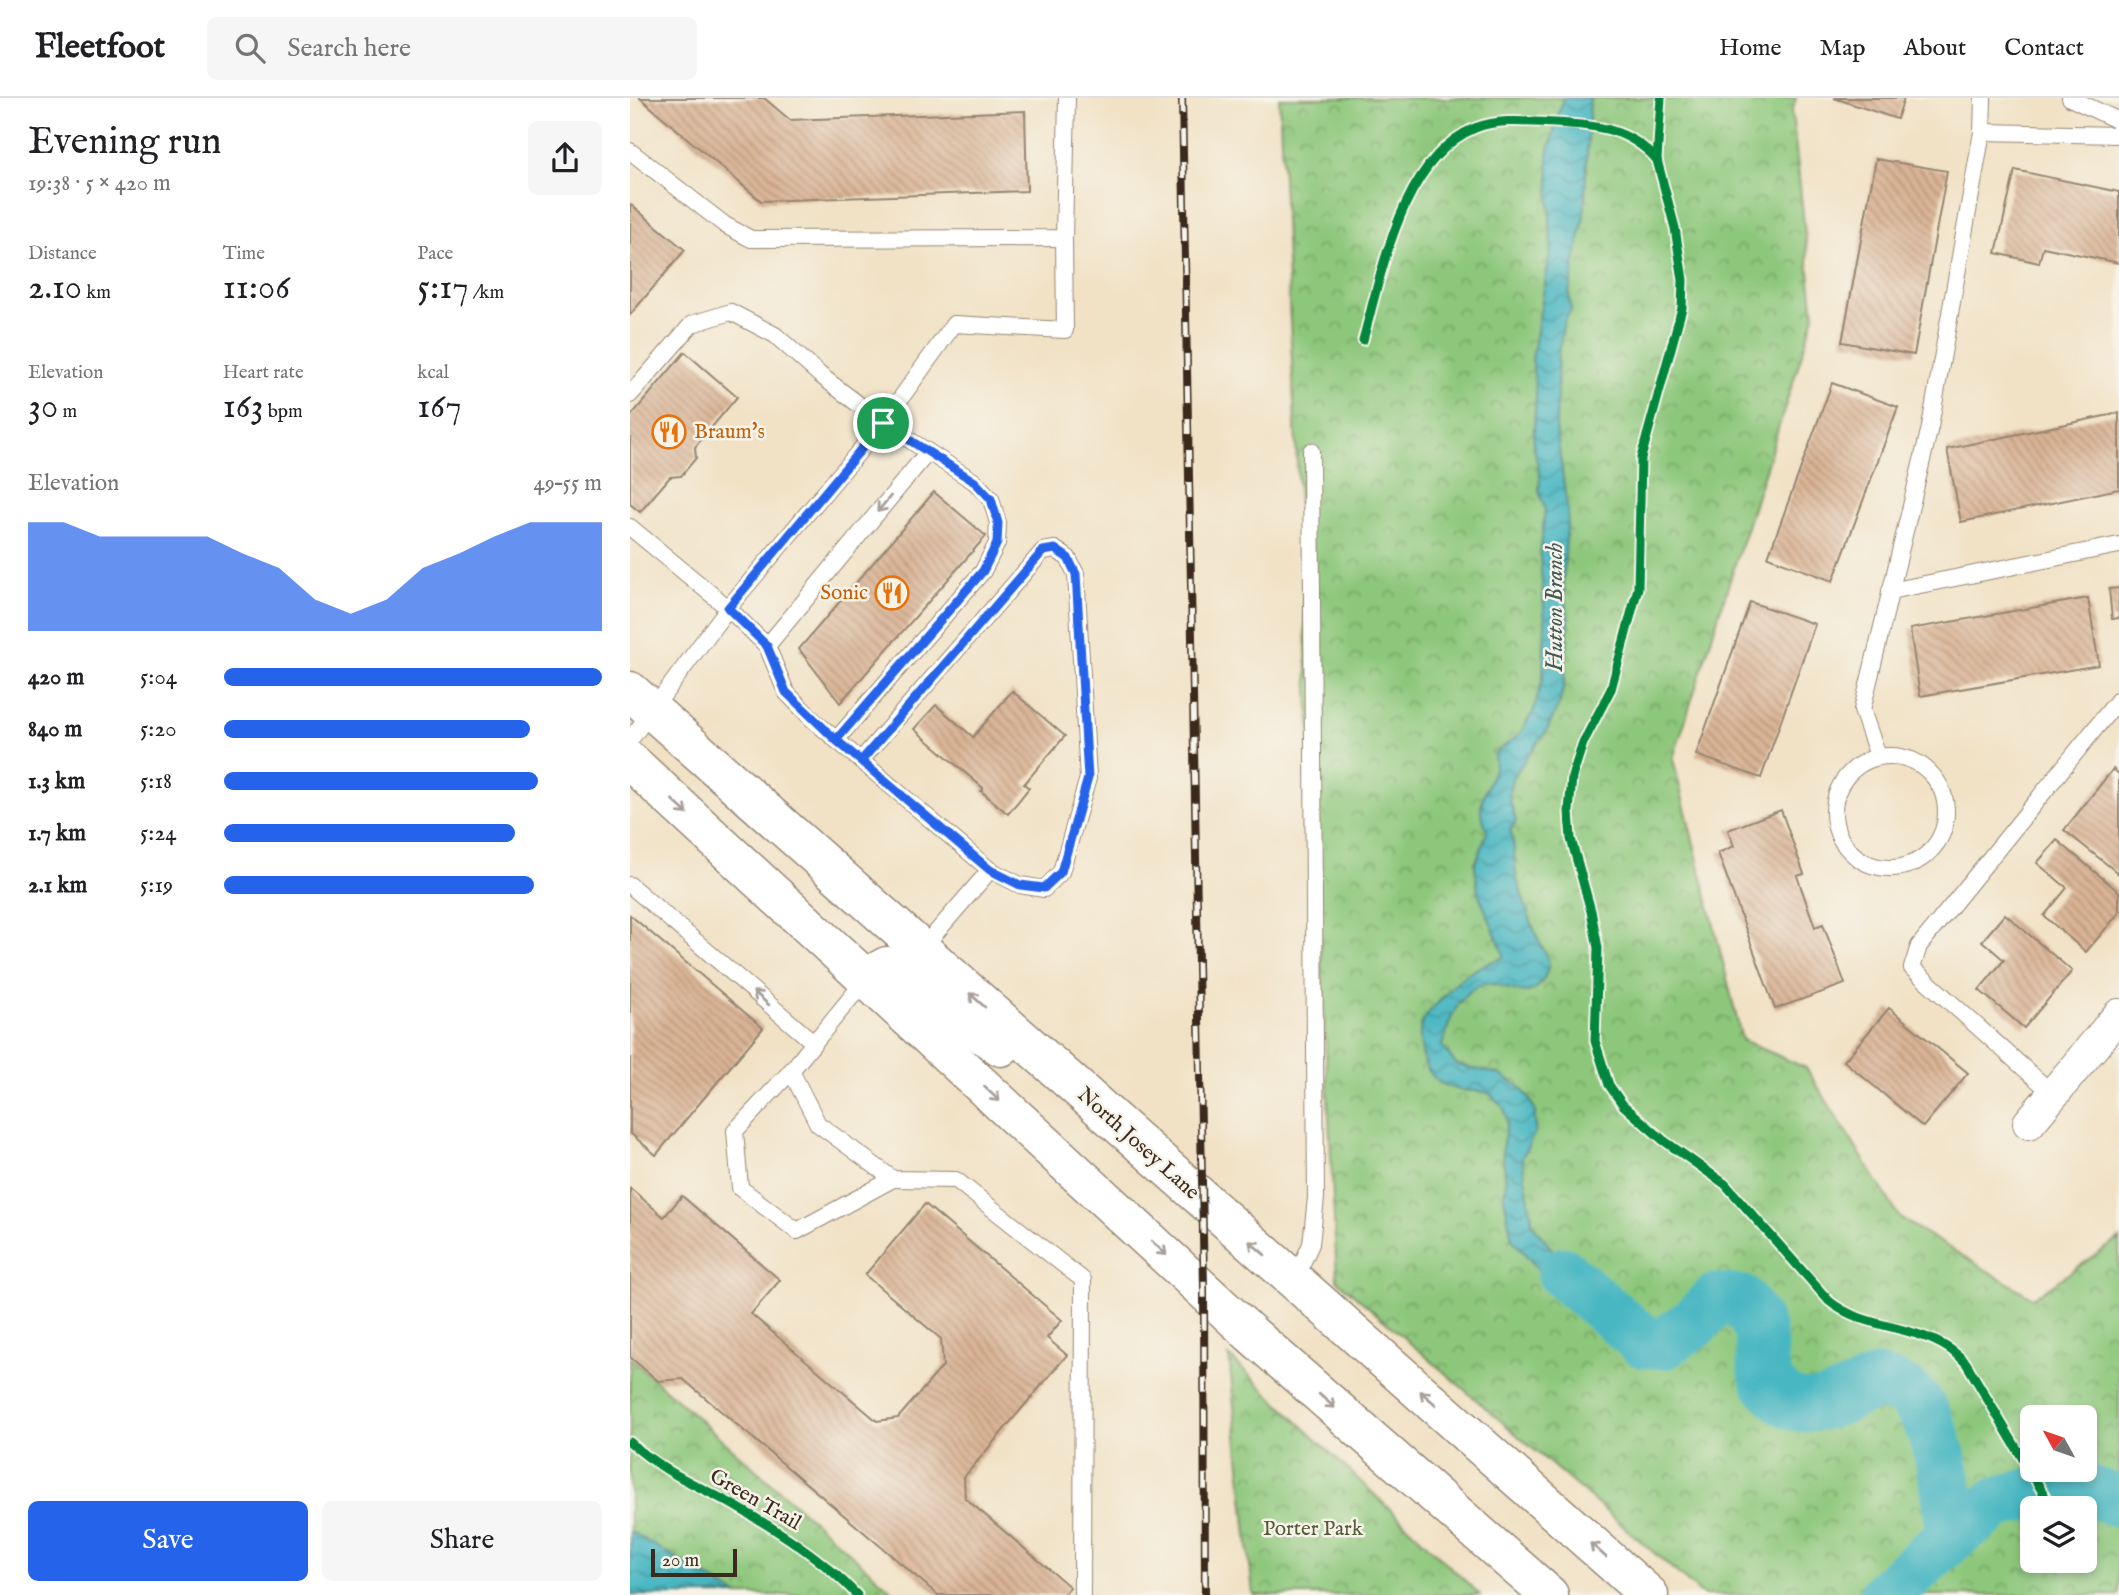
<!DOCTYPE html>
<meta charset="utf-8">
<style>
body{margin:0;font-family:"IM FELL English",serif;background:#f6f6f6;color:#202124;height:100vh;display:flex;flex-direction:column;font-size:26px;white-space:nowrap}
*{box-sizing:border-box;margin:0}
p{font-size:23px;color:#757577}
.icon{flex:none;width:38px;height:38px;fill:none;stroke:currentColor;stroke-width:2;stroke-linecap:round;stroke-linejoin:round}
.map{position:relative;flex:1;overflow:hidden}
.sheet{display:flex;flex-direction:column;background:#fff;width:630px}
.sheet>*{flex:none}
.needle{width:46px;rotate:310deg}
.buttons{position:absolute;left:1390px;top:1307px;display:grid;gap:14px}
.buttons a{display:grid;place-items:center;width:77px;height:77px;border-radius:10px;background:#fff;box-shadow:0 4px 10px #0003;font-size:35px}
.scale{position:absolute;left:21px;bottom:18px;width:86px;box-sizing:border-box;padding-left:7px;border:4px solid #3b2a1e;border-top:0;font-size:19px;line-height:24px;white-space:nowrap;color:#3b2a1e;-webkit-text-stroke:5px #f7f3e8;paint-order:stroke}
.pin{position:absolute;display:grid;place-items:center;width:60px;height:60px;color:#fff;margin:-30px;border:4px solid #fff;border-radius:50%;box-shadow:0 2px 7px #0007}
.round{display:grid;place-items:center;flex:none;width:74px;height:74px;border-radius:10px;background:#f6f6f6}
.headline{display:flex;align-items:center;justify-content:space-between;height:119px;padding:0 28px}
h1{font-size:38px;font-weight:600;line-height:52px}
.metrics{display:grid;grid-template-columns:repeat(3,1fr);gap:10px;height:119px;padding:7px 28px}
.metrics div{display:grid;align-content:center}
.metrics b{font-size:35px;font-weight:600}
.metrics small{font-size:19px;font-weight:400}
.metrics p{font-size:19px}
.chart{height:196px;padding:14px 28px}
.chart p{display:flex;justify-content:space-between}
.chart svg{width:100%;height:126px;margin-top:7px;fill:#2563eb;opacity:.7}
.button{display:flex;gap:14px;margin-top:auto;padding:14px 28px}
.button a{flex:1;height:80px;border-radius:10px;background:#2563eb;color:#fff;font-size:28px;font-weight:600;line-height:80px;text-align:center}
.button a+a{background:#f6f6f6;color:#202124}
ul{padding:0 28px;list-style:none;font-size:23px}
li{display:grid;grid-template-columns:112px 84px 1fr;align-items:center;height:52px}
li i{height:18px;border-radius:9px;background:#2563eb}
header{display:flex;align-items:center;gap:42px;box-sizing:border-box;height:98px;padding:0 35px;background:#fff;border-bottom:2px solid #e0e0e0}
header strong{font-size:33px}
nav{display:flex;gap:38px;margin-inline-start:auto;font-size:24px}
.search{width:490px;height:63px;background:#f6f6f6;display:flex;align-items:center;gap:18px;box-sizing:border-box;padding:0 24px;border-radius:10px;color:#757577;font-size:26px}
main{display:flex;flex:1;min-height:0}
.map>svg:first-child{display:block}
.park{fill:url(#park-crowns);stroke:#64784c;stroke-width:2;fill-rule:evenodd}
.water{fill:url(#water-waves);stroke:#427070;stroke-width:2}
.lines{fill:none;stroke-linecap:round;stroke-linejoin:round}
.river{stroke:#48b7c2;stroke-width:52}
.building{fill:url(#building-back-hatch)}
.service-casing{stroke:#968672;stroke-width:18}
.minor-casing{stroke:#968672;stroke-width:34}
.secondary-casing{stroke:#968672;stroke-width:41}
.service{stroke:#fff;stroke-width:16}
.minor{stroke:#fff;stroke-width:32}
.secondary{stroke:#fff;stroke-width:38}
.rail-casing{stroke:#3b2a1e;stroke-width:8}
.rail{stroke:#f7f3e8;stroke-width:5;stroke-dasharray:16;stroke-linecap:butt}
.cycleway-casing{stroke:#f7f3e8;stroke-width:13}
.cycleway{stroke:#00873e;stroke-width:9}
.oneway{stroke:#a79f9a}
.route-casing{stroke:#fff;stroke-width:14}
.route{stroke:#2563eb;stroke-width:9}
.labels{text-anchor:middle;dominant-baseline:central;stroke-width:5;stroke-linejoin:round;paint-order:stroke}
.food-label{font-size:21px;fill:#c56008;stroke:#f7f3e8;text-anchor:start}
.street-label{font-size:21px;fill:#3b2a1e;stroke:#f7f3e8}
.park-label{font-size:21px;fill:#54593a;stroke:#f7f3e8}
.water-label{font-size:23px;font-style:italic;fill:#405b57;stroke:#f7f3e8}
</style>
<header>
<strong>Fleetfoot</strong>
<div class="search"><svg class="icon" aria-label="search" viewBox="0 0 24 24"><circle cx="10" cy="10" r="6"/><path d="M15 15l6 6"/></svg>Search here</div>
<nav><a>Home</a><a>Map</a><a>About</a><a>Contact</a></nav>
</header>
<main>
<section class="sheet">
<div class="headline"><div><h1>Evening run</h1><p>19:38 · 5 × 420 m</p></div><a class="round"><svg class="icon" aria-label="share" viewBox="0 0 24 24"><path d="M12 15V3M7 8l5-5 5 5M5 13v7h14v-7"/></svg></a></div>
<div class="metrics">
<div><p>Distance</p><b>2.10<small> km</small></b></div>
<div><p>Time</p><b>11:06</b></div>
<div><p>Pace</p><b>5:17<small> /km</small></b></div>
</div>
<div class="metrics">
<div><p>Elevation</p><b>30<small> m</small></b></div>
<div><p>Heart rate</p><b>163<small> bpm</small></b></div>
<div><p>kcal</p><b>167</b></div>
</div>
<div class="chart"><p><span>Elevation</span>49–55 m</p>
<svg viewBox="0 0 160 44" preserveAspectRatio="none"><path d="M0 44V6L10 6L20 11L30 11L40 11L50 11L60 17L70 22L80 33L90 38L100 33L110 22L120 17L130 11L140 6L150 6L160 6V44z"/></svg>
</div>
<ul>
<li><b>420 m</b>5:04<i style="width:100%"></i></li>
<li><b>840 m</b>5:20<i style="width:81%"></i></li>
<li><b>1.3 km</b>5:18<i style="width:83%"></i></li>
<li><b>1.7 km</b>5:24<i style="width:77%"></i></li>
<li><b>2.1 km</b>5:19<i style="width:82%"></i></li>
</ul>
<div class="button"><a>Save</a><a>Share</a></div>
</section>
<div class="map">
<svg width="1489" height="1497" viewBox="0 0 1489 1497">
<defs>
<pattern id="park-crowns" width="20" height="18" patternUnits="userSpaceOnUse" patternTransform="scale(1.75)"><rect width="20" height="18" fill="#8dc77b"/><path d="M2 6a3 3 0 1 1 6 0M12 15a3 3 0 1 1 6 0" fill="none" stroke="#74a264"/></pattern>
<pattern id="water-waves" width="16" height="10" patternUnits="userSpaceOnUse" patternTransform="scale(1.75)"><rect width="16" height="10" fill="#48b7c2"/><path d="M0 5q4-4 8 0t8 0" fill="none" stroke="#3d959d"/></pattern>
<pattern id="building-back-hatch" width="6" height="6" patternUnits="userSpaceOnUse" patternTransform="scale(1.75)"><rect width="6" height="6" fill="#dab495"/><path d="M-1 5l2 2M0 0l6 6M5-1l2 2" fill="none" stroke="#b29379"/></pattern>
</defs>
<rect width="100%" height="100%" fill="#f7f3e8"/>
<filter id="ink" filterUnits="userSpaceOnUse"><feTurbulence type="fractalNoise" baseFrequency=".0143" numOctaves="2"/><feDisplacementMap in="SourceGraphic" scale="14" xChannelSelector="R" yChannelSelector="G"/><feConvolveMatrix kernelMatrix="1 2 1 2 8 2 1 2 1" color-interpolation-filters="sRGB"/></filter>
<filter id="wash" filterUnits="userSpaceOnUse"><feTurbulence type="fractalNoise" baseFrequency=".00686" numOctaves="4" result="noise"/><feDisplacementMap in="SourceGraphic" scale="28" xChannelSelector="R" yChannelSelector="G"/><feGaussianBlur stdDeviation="1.57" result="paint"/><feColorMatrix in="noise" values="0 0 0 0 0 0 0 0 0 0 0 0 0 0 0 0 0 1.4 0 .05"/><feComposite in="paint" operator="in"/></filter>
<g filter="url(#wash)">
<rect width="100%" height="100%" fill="#f1e2c6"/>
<g class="park">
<path d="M649 0H1166L1162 15 1184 218 1043 661 1112 942 1176 970 1270 1120 1403 1200 1489 1141V1497H1073L707 1182ZM1402 1320H1454V1372H1402ZM1402 1410H1454V1463H1402Z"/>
<path d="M599 1258 601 1260 850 1497H623Z"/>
<path d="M0 1260 267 1497H0Z"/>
</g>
<g class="water">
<path d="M933 0H960L954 118 939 195 941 212 934 224 928 254 926 330 938 415 933 483 939 524 934 586 930 604 917 632 882 680 879 698 886 724 880 732C887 749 882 767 888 785 894 803 900 823 908 841 910 847 915 853 918 860 920 866 917 874 914 880 898 911 873 879 851 887 827 896 818 926 812 948L827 967 869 976 890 989 900 1001 905 1013V1034L892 1060 903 1127 941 1176 972 1191 996 1210 974 1237 920 1185 882 1141 874 1099 876 1083 872 1052 877 1023 874 1010 859 995C842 991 826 995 811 985 799 978 795 967 792 954 785 922 795 920 814 898 830 878 848 868 872 860L874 856 848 795 845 766 857 734 851 714 852 702 865 668 864 656 889 637 903 614 913 580 915 523 910 458 915 411 909 393 910 378 903 346 906 297 902 261 921 150 918 56Z"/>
<path d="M0 1433 107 1497H0Z"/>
</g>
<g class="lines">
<g class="river">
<path d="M933 1175 1014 1244 1035 1245 1065 1224 1087 1201 1111 1203C1143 1239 1124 1249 1137 1283 1139 1288 1144 1292 1148 1296 1176 1324 1218 1297 1248 1284 1257 1287 1271 1290 1278 1296 1310 1322 1319 1399 1322 1438L1255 1497"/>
<path d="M1322 1438 1369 1404 1437 1386 1489 1403"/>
</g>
</g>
<g id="blocks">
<g class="building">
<path d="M10 0H134L160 22 395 13 397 93 131 103Z"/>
<path d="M1204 0H1274L1267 21Z"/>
<path d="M1246 61 1317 73 1284 257 1212 244Z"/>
<path d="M1385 72 1489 94V165L1413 149 1409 165 1366 155Z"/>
<path d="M0 106 55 152 0 217Z"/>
<path d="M55 254 107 299 65 349 66 360 51 378 40 379 10 414 0 406V319Z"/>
<path d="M1202 285 1268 309 1203 483 1138 459Z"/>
<path d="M1489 315V391L1331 424 1317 351Z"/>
<path d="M304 394 356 438 210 605 169 551Z"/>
<path d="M1489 490V520L1482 521 1479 491Z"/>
<path d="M1458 500 1469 567 1290 598 1280 531Z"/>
<path d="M1120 504 1185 526 1131 680 1066 657Z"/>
<path d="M382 593 435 638 394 686 399 690 378 716 351 693 353 690 284 631 306 607 343 639Z"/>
<path d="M1483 671 1489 676V776L1434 732Z"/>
<path d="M1151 712 1174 776 1167 778 1185 829 1193 826 1215 886 1145 911 1088 755 1104 748 1098 732Z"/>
<path d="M1427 742 1489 794V815L1456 854 1414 818 1437 790 1407 765Z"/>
<path d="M1375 816 1442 873 1394 930 1349 892 1374 862 1352 843Z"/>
<path d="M0 817 133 930 26 1057 0 1035Z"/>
<path d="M1259 910 1338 975 1293 1029 1214 963Z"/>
<path d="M0 1090 34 1119 52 1098 150 1182 121 1216 247 1323 268 1320 313 1268 311 1241 235 1177 295 1106 432 1222 417 1240 437 1257 334 1379 335 1400 440 1489 433 1497H308L53 1281 28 1283 0 1259Z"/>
</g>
</g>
</g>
<g filter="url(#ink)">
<use href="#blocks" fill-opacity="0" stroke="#968672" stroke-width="2"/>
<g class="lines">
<defs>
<g id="service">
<path d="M1440 0 1489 23"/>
<path d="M1352 34 1489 37"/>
<path d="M0 53 95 127 121 141 434 140 437 0"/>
<path d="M0 297 62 226 101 214 145 237 190 277 253 325 345 384 361 401 368 425 367 445 353 473 206 642"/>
<path d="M0 429 98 510 137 548 156 594 183 622 360 772 291 852"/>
<path d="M1260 493 1489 447"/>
<path d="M137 548 298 354"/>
<path d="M0 642 98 510 253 325 324 226 435 232 434 140"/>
<circle cx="1260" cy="714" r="56"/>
<path d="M1248 658 1232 612 1300 329 1352 34 1353 0"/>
<path d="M231 662 413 453 425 451 438 460 446 476 458 680 431 774 414 791 390 787 360 772"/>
<path d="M0 787 183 944"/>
<path d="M236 881 161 973 105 1033 110 1090 167 1133 263 1081"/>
<path d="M161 973 188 1026 263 1081 326 1082 453 1182 452 1497"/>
<path d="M1423 996 1282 870 1289 848 1489 601"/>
<path d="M664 1183 681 1146 686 1100 681 353"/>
</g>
<path id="minor" d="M1399 1025 1489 917"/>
<g id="secondary">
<path d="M0 593 1019 1497"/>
<path d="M0 663 621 1236 919 1497"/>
<path d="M237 879 257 868 300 902 371 949"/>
</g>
</defs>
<use href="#service" class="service-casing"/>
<use href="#minor" class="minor-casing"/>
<use href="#secondary" class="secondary-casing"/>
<use href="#service" class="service"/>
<use href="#minor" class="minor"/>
<use href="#secondary" class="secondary"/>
<defs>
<path id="rail" d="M552 0 574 1191 575 1497"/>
</defs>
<use href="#rail" class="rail-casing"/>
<use href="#rail" class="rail"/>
<defs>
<g id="cycleway">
<path d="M1031 0 1027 62 1045 130 1053 182 1052 210 1011 360 1008 490 981 591 953 645 942 679 939 713 941 741 961 813 968 850 965 943 979 987 993 1007 1033 1042 1095 1086 1199 1203C1240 1236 1299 1224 1336 1265L1422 1410"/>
<path d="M733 242C752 174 772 60 845 30 870 20 899 24 925 25 965 27 999 30 1027 62"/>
<path d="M0 1344C31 1373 69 1388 105 1408 149 1433 192 1460 227 1497"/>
</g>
</defs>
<use href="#cycleway" class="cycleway-casing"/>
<use href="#cycleway" class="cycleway"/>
</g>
<defs><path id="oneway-shaft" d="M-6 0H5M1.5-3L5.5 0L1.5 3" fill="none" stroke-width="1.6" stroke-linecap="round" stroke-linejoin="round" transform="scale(1.75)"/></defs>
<g class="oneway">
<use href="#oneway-shaft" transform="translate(254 406) rotate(130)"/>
<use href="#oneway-shaft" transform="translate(50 709) rotate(43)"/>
<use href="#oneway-shaft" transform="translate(131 900) rotate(-139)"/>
<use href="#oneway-shaft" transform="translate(347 902) rotate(-138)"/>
<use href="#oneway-shaft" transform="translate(362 996) rotate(43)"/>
<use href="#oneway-shaft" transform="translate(529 1150) rotate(43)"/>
<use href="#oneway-shaft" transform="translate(627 1150) rotate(-139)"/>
<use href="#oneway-shaft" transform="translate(798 1300) rotate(-139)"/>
<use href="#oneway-shaft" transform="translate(697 1303) rotate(41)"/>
<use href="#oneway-shaft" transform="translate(968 1452) rotate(-138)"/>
</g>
</g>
<g class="lines" filter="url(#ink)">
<defs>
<path id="route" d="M253 325 98 510 137 548 156 594 206 642 360 772 390 787 414 790 431 774 458 680 446 476 438 460 425 451 413 453 231 663 206 642 353 473 367 445 368 425 361 401 345 384 253 325"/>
</defs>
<use href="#route" class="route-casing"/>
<use href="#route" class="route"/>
</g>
<defs>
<symbol id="restaurant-ring" viewBox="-11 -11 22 22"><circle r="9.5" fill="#f7f3e8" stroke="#e8710a" stroke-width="1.5"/><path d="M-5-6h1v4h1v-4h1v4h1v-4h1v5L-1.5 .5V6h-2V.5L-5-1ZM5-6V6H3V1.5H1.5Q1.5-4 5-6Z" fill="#e8710a"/></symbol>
</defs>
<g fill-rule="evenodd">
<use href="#restaurant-ring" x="20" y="315" width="38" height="38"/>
<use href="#restaurant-ring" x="243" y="476" width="38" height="38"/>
</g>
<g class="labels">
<g class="food-label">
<text x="64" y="334">Braum's</text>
<text x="238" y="495" text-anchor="end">Sonic</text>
</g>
<g class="street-label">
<text transform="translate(508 1046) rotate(42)">North Josey Lane</text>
<text transform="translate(125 1402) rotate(30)">Green Trail</text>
</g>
<g class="park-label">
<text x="683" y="1431">Porter Park</text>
</g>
<g class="water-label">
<text transform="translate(925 509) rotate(-90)">Hutton Branch</text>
</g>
</g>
</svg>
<div class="buttons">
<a><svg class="needle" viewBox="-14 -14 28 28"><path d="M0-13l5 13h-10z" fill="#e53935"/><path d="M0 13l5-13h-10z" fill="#757577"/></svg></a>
<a><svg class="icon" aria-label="layers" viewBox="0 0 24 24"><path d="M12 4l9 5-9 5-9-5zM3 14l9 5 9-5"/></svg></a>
</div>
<div class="scale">20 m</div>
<div class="pin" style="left:253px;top:325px;background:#1e9e55"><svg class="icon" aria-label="arrive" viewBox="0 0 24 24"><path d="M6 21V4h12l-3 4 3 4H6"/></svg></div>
</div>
</main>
